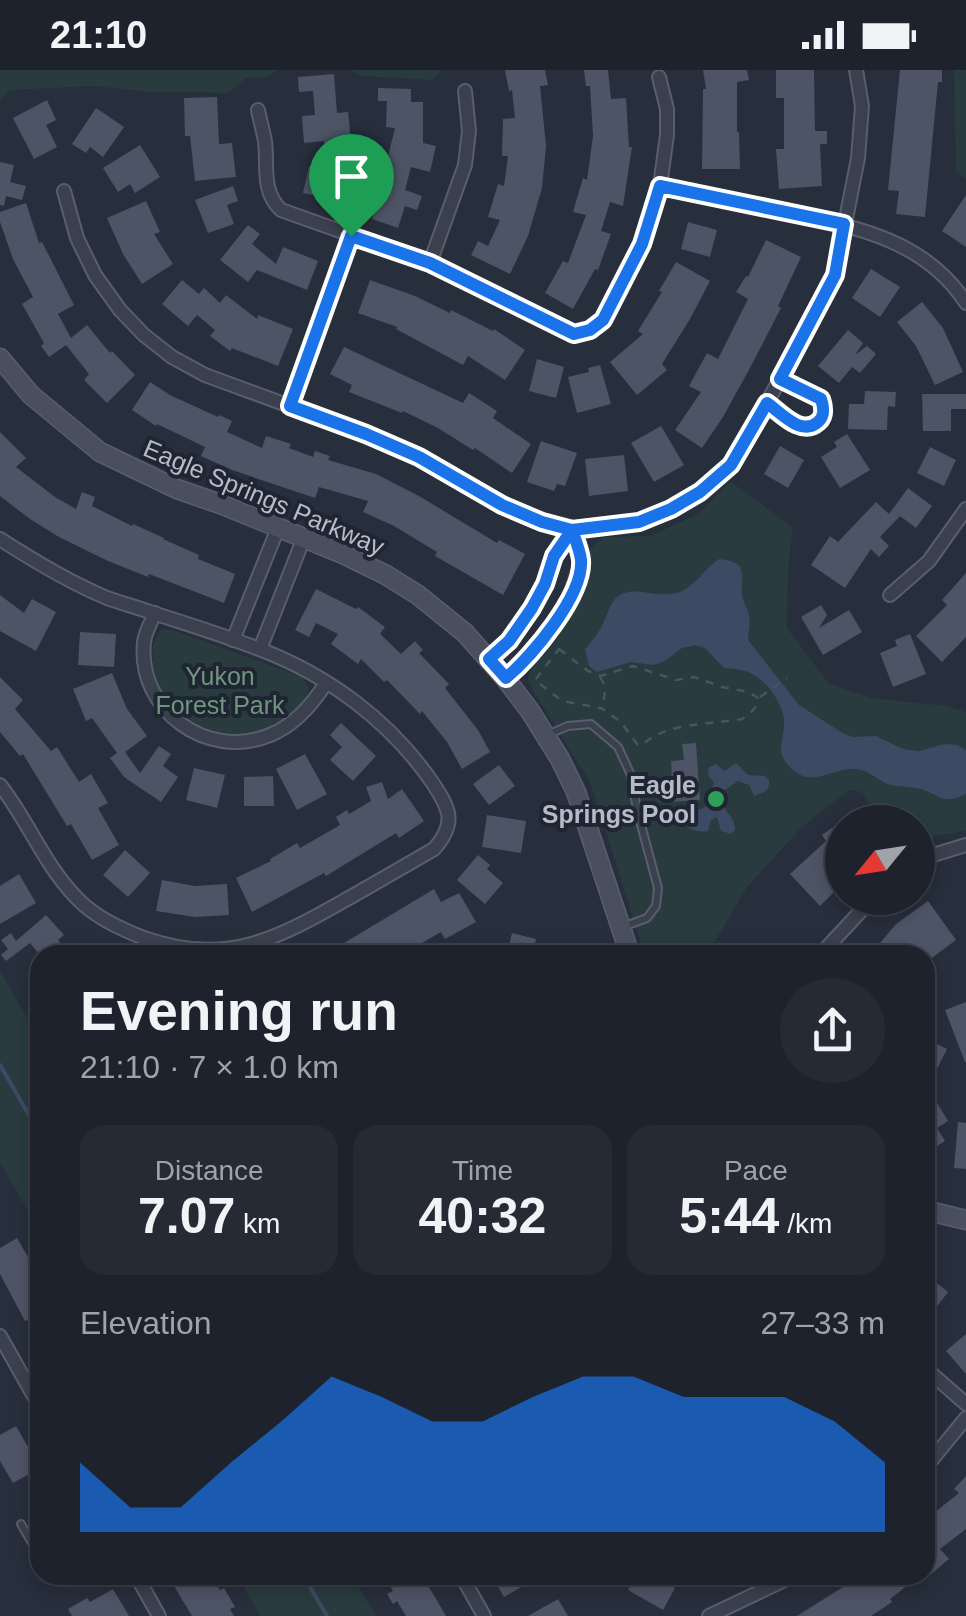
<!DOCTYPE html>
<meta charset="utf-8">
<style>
body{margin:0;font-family:Helvetica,sans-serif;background:#252a35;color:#f1f3f6;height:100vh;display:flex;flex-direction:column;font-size:38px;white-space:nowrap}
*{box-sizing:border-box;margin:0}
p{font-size:32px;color:#a0a4aa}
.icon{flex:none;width:55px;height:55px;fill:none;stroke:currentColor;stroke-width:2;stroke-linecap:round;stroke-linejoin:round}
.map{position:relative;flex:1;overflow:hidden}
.details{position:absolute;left:30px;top:875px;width:905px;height:640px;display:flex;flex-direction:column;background:#1d222d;border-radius:30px;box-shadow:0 5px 15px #0003,0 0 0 2px #3b3f49}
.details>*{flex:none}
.needle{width:65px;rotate:240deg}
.buttons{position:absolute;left:825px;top:735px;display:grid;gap:20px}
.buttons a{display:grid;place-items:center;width:110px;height:110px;border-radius:50%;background:#1d222d;box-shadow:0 5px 15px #0003,0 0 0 2px #3b3f49;font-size:50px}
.pin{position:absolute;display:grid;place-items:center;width:85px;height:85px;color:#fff;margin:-102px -42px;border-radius:50% 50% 50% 0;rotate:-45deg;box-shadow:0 0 10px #0007}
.pin .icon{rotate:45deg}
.round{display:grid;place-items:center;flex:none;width:105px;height:105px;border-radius:52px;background:#252a35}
.headline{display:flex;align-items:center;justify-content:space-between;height:170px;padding:0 50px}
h1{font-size:55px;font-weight:700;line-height:75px}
.figures{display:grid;grid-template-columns:repeat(3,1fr);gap:15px;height:170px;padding:10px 50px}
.figures div{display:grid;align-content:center;border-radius:25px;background:#252a35;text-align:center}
.figures b{font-size:50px;font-weight:700}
.figures small{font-size:28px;font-weight:400}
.figures p{font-size:28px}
.chart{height:280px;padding:20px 50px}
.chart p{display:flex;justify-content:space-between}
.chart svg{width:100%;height:180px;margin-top:10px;fill:#1a73e8;opacity:.7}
.status{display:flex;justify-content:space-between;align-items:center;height:70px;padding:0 50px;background:#1d222d;direction:ltr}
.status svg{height:28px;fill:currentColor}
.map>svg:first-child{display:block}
.green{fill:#293b3e}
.water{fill:#3d4a64}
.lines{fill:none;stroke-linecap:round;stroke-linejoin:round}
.stream{stroke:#3d4a64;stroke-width:4}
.building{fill:#4d5465}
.lane-casing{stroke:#585e6b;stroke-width:10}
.street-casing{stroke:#585e6b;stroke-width:16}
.secondary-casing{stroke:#585e6b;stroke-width:21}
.path{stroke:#46565b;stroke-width:2.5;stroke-dasharray:8 8;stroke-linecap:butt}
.lane{stroke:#3a404d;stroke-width:6}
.street{stroke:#3a404d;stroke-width:12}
.secondary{stroke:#494f5f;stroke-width:18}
.route-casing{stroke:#fff;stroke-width:20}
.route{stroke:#1a73e8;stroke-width:12}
.leisure-dot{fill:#2e9e5b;stroke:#1f2532;stroke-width:4}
.labels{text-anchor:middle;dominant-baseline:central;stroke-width:8;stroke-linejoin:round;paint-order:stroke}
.street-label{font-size:25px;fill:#b6bbc8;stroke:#1f2532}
.park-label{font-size:25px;fill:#6f967d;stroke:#1f2532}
.poi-label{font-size:25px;font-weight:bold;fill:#b6bbc8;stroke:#1f2532;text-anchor:end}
</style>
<div class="status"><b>21:10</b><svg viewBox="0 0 49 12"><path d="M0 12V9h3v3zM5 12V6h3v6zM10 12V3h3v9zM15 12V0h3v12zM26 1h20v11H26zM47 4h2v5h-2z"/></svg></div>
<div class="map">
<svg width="966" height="1546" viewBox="0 0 966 1546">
<rect width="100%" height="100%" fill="#272e3c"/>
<g class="green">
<path d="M0 0H277L269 7 246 8 229 23 150 22 94 16 10 20 0 31Z"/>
<path d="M351 0H442L433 10 360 6Z"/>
<path d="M954 0H966V109L956 102Z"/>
<path d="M730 411 793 458 788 499 787 558 829 614 872 628 947 636 966 642V761L936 766 918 778V752H880L862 722 849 720 802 757 747 817 707 885H645L590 712 533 621 528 608 533 596 559 566 582 518 590 479 604 467 650 466 698 444Z"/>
<path d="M162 559 173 560 302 607 309 618C306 633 298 639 286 648 242 682 167 658 155 602 151 585 150 573 162 559Z"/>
<path d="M0 901 40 970V1162L0 1093Z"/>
<path d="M237 1505H352L376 1546H260Z"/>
</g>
<g class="water">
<path d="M719 489C748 492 741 502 742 523 742 532 748 538 749 546 751 553 748 562 748 570L799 635 844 664 852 667 876 666 903 679 919 681 945 674 957 675 966 680V724C938 737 938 721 915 718 905 716 895 718 885 713 876 708 869 701 857 699 833 697 813 719 792 699 772 681 786 670 784 649 782 633 768 613 754 605 745 599 735 599 724 598L705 578 695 575 682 578 663 592 653 595 631 592 597 602 589 596 585 580C589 573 595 568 599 561 612 541 608 518 642 522 655 524 669 527 682 521 697 514 705 498 719 489Z"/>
<path d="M736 693 748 705 765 706 769 710C770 722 763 722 754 726L749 715 738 711 722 722C718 741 736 744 735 760L731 764 721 761 717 747 711 750 708 761C698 763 677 758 689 744 694 737 699 742 705 737 712 732 710 720 714 713L708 705 709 697 716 694 725 701Z"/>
</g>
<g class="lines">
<g class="stream">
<path d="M0 995 40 1064"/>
<path d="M303 1505 327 1546"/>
</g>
</g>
<g class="building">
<path d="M505 0H545L548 15 540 16 546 76 542 118 528 166 510 204 471 185 478 171 488 176 500 150 488 147 498 114 504 116 508 86H502L503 49 515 48 512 20 509 21Z"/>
<path d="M584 0H608L611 29 626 28 629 77H632L623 136 610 132 601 161 611 164 598 200 595 199 573 239 545 223 563 191 568 193 586 145 573 142 583 108 587 110 593 66 590 16H586Z"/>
<path d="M703 0H747L749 10 737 12V62H739L740 99H702L703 19H706Z"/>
<path d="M776 0H814L815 61H827V74H820L822 116 779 119 776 79H784V28H776Z"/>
<path d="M900 0H942V12H938L925 147 896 144 899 121 888 120Z"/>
<path d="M334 4 337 43 348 42 352 80 325 82 324 71 304 73 302 46 315 45 313 21 299 22 298 7Z"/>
<path d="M378 18 411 19V32H423V73L436 76 430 102 411 97 405 120 422 126 417 140 405 136 398 158 372 149 388 103 384 102 395 58 386 57 387 31H378Z"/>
<path d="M217 27 219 74 232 73 236 107 195 111 190 66H185L184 28Z"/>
<path d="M47 30 56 50 46 55 57 77 34 89 13 48Z"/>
<path d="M96 38 124 57 103 87 90 77 86 83 72 74Z"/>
<path d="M140 75 160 107 135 123 130 114 118 122 103 98Z"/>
<path d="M345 85H361V104L345 105Z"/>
<path d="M0 92 14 95 10 112 26 116 22 130 6 126 4 136 0 135Z"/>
<path d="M309 96 337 102 332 129 303 123Z"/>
<path d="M233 116 238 131 227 135 234 154 208 163 195 130Z"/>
<path d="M966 125V177L942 161Z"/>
<path d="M146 131 160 162 154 164 173 194 142 214 123 184 107 148Z"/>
<path d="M26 133 39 173 42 172 74 235 58 244 71 268 87 255 110 283 112 281 135 305 107 333 84 310 89 304 66 275 49 287 41 276 44 273 22 234 33 227 13 189 0 152V142Z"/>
<path d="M688 152 717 160 710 187 681 179Z"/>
<path d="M248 155 260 164 252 174 276 194 283 177 318 191 307 220 257 200 248 212 220 190Z"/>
<path d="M766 170 801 187 778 236 781 238 750 298 723 347 702 378 675 360 701 322 689 316 707 283 718 289 748 229 736 222 746 206 748 207Z"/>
<path d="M676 192 710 211 690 249 662 294 667 300 637 325 610 292 643 264 638 261 662 222 659 221Z"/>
<path d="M871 199 900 217 880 247 852 228Z"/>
<path d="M182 210 199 224 204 218 220 233 226 225 257 249 258 245 293 259 278 296 232 278 230 281 210 266 215 260 197 245 188 256 162 234Z"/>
<path d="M370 210 415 226 450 243 451 240 493 261 494 259 525 280 505 310 468 286 463 295 396 259 397 257 358 243Z"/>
<path d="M922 232 943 258 963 302 935 315 916 276 897 252Z"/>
<path d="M848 260 863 273 855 285 867 276 876 284 860 303 852 297 839 313 818 296Z"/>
<path d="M344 277 463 333 469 323 497 341 493 348 531 374 512 403 475 378 473 380 438 358 403 341 402 343 349 322 352 315 330 304Z"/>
<path d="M537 289 564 297 556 328 529 321Z"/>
<path d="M600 295 611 334 577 343 568 307 589 302 588 298Z"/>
<path d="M150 312 170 325 218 347 219 345 232 351 227 362 262 378 266 366 291 374 289 378 313 387 315 381 330 386 328 390 376 404 419 426 497 473 499 470 525 484 503 525 435 486 437 482 394 456 363 442 368 431 319 417 315 428 232 400 201 386 205 377 157 354 156 356 132 340Z"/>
<path d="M865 321 896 322 895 337 888 336 887 360 848 359 849 334H864Z"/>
<path d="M922 324H966V339H951V361H923Z"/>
<path d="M661 356 684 395 654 412 631 373Z"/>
<path d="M0 362 26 388 16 397 55 427 76 439 82 422 95 427 92 436 132 456 133 454 164 468 163 469 199 485 198 489 235 504 224 533 149 504 148 507 108 491 59 467 30 449 0 426Z"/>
<path d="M847 364 870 400 840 418 821 387 837 377 834 372Z"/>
<path d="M541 371 577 383 565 416 557 414 554 421 527 412Z"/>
<path d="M780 376 804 390 788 418 764 404Z"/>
<path d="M930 377 956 390 944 416 917 403Z"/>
<path d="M624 385 628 421 589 426 585 389Z"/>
<path d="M908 418 932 436 916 458 900 446 880 467 889 476 879 487 871 479 845 518 811 495 830 466 838 472 876 432 889 444Z"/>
<path d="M966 503V567L942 592 916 566 947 535 942 530Z"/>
<path d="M316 519 356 539 358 537 385 557 380 564 401 584 415 571 423 580 419 583 449 614 445 618 478 660 490 682 462 699 447 672 422 641 420 644 387 610 384 612 361 589 358 594 331 574 338 564 316 553 309 567 295 560Z"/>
<path d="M0 525 24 543 32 529 56 542 36 581 0 561Z"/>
<path d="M821 535 827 545 819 558 849 540 862 562 823 585 801 547Z"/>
<path d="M80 562 116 564 114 597 78 595Z"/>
<path d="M910 564 926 604 893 617 880 583 897 576 895 570Z"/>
<path d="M112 603 127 639 147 666 125 682 140 703 159 676 171 684 163 696 178 707 161 732 124 707 110 688 117 683 92 648 86 651 73 619Z"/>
<path d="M0 607 23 630 15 639 51 681 57 677 79 712 91 704 108 733 98 738 119 775 92 790 71 754 67 756 23 684 20 686 0 662Z"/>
<path d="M341 653 376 686 353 711 330 690 342 677 330 665Z"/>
<path d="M696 673 700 730 668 732 667 714 672 713 671 691 684 690 682 674Z"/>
<path d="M305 684 327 724 297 740 276 699Z"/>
<path d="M499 695 515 716 489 735 473 714Z"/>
<path d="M194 698 225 705 217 738 186 730Z"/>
<path d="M273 706 274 736H244V707Z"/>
<path d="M382 712 388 729 402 719 424 751 399 768 396 763 326 806 324 803 252 842 236 808 271 791 270 789 297 773 300 778 340 755 336 747 347 740 349 744 371 731 366 717Z"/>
<path d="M487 745 526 751 521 783 482 777Z"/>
<path d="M842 751V814L820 836 790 804 826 771 822 765Z"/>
<path d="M125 780 150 803 128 827 103 805Z"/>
<path d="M478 785 490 795 487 799 503 813 485 834 457 810Z"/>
<path d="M19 804 36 833 0 854V816Z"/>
<path d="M162 810 195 816 227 814 229 845 195 847 156 841Z"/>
<path d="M434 819 441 832 459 823 476 852 445 869 441 862 408 881 403 873 383 885H324Z"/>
<path d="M928 831 956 870 925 893V885H870L896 854Z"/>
<path d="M46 845 64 865 58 870 71 885H40L30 873 6 891 1 885 8 879 1 870 11 863 16 871Z"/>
<path d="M512 863 536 869 532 885H507Z"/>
<path d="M966 932V992H965L945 940Z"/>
<path d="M925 968 947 979 933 1007 925 1003Z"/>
<path d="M933 1026 948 1051 937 1058 945 1071 925 1084V1031Z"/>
<path d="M958 1052 966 1053V1099L954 1098Z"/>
<path d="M17 1168 40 1208V1272L27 1250 25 1251 0 1204V1178Z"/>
<path d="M925 1204 948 1222 925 1252Z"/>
<path d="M966 1264V1304L946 1281Z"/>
<path d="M16 1356 40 1398 13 1413 0 1391V1365Z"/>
<path d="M966 1406V1459L940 1479 949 1489 930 1505 925 1500V1450L959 1423 954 1419Z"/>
<path d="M180 1505H211L220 1520 224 1518 235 1537 230 1539 234 1546H192L174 1516 184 1511Z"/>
<path d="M384 1505H422L446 1546H406L397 1531 393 1534 387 1524 393 1521Z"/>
<path d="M491 1505H542L504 1527Z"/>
<path d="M636 1505H652L675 1518 663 1540 628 1520Z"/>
<path d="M862 1505H921L890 1529 892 1532 871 1546H797Z"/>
<path d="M113 1519 129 1546H72L68 1539 87 1528 90 1532Z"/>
<path d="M558 1529 568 1546H528Z"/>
</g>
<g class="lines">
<defs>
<g id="lane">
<path d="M549 664 568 656 591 654 618 677 631 705 637 740 658 818 656 836 647 848 625 856"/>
<path d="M21 1454 40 1487"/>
</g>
<g id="street">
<path d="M258 40C260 50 263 61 265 71 268 96 261 121 281 140L430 193 574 263 590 260 603 250 642 175 660 116 667 65V39L659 7"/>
<path d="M660 116C700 124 740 133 780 141 851 156 924 168 966 233"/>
<path d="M64 121 77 168 95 205 120 240 144 265 172 287 205 305 366 364 419 387 502 435 542 452 572 460 606 457 639 452 671 439 701 422 731 395 767 333 835 205 858 88 862 36 856 0"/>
<path d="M430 193 465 95 469 61 465 21"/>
<path d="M767 333 797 355 804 358 819 351 824 337 821 329 780 309"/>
<path d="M290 337 351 165"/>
<path d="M0 469C34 491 69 512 107 528 121 533 136 537 150 542 187 554 223 565 259 579 328 605 390 651 432 712 450 739 457 753 434 779 403 797 372 815 340 833 273 871 222 896 144 868 123 860 100 849 84 835 47 802 30 753 0 715"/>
<path d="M890 525 929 491 966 439"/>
<path d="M155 543C151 552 145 563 144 572 137 640 207 691 270 665 295 655 312 635 326 613"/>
<path d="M233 570 278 458"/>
<path d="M260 579 303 470"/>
<path d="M489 589 509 571 532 539 545 514 554 486 572 460"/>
<path d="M505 608 526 592 549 563 570 526 581 492 572 460"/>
<path d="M918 794 930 786 966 775"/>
<path d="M820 885 873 828"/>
<path d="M0 1266 40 1337"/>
<path d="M925 1298 966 1334"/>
<path d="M925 1398 966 1348"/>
<path d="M136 1505 159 1546"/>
<path d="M461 1505 484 1546"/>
<path d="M709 1546 795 1505"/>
</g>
<g id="secondary">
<path d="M0 288 31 325 100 382 177 419 223 435 343 484 386 505 418 525 465 563 505 608 530 641 560 689 576 722 630 885"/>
<path d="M925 1140 966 1150"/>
</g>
</defs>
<use href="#lane" class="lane-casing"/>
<use href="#street" class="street-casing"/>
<use href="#secondary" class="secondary-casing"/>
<g class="path">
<path d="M559 579 588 601 600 606 633 596 676 610 694 607 722 617 749 622 758 628C758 638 750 643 742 649 715 654 661 653 643 675L637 674 621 652 601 638 562 631 535 610Z"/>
<path d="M600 607C607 616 605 626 602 637"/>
<path d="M760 627 787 608"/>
</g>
<use href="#lane" class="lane"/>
<use href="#street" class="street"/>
<use href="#secondary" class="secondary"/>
</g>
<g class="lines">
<defs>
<path id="route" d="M351 166 290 336 366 364 419 387 502 435 542 452 572 460 554 486 545 514 532 538 509 571 489 589 506 608C531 587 584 525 581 490 580 480 575 469 572 460L639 452 671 439 700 422 731 395 767 333C780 342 801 367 818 352 825 346 824 338 821 329L780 309 835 205 844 154 660 116 642 174 603 250 590 260 574 264 430 193 351 166"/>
</defs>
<use href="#route" class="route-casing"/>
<use href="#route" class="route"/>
</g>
<circle class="leisure-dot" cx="716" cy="729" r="10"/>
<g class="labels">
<g class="street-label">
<text transform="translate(264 427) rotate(23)">Eagle Springs Parkway</text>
</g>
<g class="park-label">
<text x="220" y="606">Yukon<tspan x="220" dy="29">Forest Park</tspan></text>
</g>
<g class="poi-label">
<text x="696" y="715">Eagle<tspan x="696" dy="29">Springs Pool</tspan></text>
</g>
</g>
</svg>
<div class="buttons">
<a><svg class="needle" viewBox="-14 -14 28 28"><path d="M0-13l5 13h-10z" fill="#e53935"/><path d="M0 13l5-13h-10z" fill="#a0a4aa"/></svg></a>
</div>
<div class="pin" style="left:351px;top:166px;background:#1e9e55"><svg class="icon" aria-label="arrive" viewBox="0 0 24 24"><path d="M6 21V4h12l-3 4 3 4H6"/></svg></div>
<section class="details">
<div class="headline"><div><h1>Evening run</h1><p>21:10 · 7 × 1.0 km</p></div><a class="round"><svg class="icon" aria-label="share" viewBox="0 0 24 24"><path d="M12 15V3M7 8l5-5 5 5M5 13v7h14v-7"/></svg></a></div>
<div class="figures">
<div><p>Distance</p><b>7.07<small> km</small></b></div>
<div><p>Time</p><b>40:32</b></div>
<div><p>Pace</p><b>5:44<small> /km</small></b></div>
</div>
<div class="chart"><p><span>Elevation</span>27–33 m</p>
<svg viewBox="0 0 160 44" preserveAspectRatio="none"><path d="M0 44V27L10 38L20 38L30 27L40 17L50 6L60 11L70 17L80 17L90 11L100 6L110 6L120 11L130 11L140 11L150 17L160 27V44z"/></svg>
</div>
</section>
</div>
